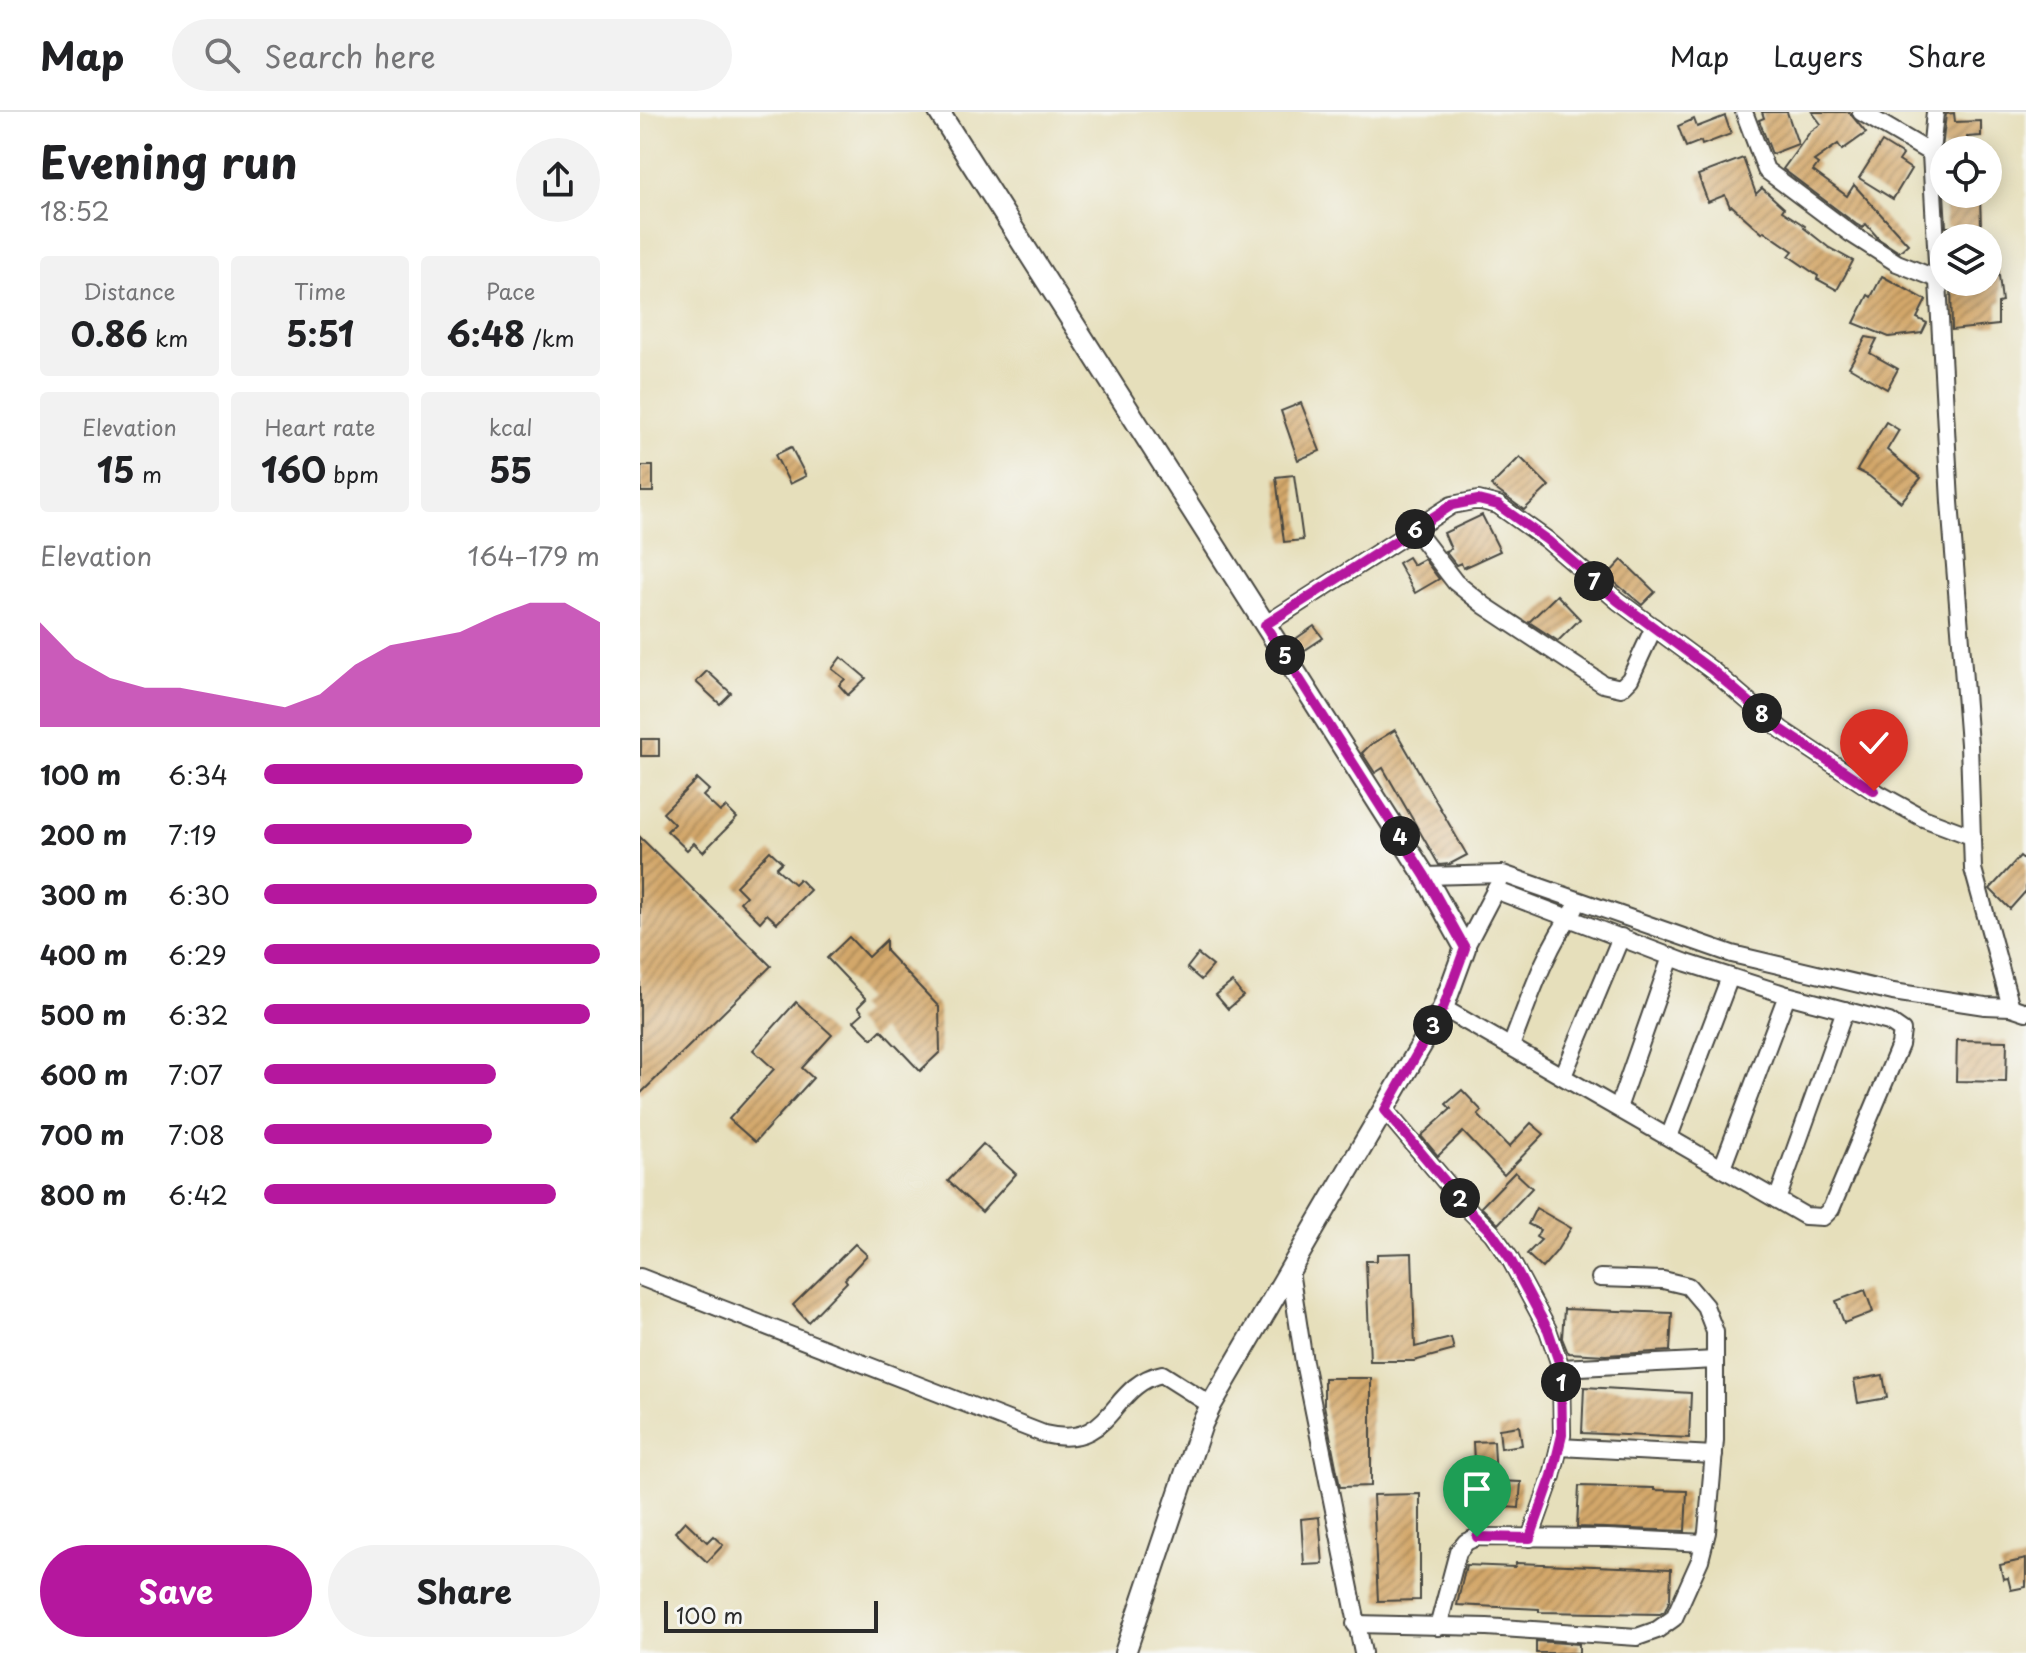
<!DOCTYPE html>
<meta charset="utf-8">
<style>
body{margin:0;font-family:"Playpen Sans",sans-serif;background:#f2f2f2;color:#202124;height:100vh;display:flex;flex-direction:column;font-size:30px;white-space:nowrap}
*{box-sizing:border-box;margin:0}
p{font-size:26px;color:#757577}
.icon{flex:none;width:44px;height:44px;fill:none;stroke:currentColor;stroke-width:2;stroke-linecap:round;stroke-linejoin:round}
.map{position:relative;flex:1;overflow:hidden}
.sheet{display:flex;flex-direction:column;background:#fff;width:640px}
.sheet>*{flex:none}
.tools{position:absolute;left:1290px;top:24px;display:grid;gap:16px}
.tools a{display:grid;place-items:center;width:72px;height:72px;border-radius:50%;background:#fff;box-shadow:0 4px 20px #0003;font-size:40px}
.scale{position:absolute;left:24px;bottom:20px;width:214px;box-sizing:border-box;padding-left:8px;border:4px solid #2b2b2b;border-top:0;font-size:22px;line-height:28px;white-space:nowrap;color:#2b2b2b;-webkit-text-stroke:6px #f6f6f2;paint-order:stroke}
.pin{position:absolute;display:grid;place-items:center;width:68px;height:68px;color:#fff;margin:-82px -34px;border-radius:50% 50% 50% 0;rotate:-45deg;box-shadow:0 0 8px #0007}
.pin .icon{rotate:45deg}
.km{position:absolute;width:40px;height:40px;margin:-20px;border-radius:50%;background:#222;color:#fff;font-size:22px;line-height:40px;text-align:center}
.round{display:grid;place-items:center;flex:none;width:84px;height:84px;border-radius:42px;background:#f2f2f2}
.overview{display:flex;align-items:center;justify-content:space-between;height:136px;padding:0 40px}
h1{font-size:44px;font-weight:700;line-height:60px}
.figures{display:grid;grid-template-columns:repeat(3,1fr);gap:12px;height:136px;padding:8px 40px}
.figures div{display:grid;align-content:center;border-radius:8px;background:#f2f2f2;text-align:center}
.figures b{font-size:34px;font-weight:700}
.figures small{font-size:22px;font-weight:400}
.figures p{font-size:22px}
.chart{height:224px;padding:16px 40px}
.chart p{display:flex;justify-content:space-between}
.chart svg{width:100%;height:144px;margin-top:8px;fill:#b5179e;opacity:.7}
.primary-button{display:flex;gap:16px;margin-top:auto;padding:16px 40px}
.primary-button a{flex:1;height:92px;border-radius:48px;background:#b5179e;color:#fff;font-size:32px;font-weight:700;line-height:92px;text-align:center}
.primary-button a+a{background:#f2f2f2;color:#202124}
ul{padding:0 40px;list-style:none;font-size:26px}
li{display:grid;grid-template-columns:128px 96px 1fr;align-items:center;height:60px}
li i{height:20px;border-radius:10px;background:#b5179e}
header{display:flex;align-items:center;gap:48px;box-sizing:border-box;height:112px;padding:0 40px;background:#fff;border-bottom:2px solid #e0e0e0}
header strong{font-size:38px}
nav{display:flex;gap:44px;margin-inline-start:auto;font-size:28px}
.search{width:560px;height:72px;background:#f2f2f2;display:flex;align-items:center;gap:20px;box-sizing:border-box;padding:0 28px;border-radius:44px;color:#757577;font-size:30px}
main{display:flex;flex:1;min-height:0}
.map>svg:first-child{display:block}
.building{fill:url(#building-hatch)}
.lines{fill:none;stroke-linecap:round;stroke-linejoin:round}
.minor-casing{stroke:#474641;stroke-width:20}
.tertiary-casing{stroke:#474641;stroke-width:24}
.minor{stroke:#fff;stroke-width:16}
.tertiary{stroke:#fff;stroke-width:20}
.route-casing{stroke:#fff;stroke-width:16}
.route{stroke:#b5179e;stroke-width:10}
</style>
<header>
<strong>Map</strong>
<div class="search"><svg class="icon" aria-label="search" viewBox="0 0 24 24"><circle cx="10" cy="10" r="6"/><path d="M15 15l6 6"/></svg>Search here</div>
<nav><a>Map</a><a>Layers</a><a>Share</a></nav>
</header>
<main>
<section class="sheet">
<div class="overview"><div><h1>Evening run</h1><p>18:52</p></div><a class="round"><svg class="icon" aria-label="share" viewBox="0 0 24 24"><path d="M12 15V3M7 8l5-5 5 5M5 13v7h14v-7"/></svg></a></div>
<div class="figures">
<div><p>Distance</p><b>0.86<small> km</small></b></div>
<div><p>Time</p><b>5:51</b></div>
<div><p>Pace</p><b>6:48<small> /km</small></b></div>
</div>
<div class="figures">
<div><p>Elevation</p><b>15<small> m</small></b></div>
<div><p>Heart rate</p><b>160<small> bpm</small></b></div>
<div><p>kcal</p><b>55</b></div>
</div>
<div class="chart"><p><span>Elevation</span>164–179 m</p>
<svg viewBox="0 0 160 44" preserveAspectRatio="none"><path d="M0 44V12L10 23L20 29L30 32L40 32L50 34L60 36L70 38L80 34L90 25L100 19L110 17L120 15L130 10L140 6L150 6L160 12V44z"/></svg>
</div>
<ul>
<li><b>100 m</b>6:34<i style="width:95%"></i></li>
<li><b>200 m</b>7:19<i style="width:62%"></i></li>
<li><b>300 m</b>6:30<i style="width:99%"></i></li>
<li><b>400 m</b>6:29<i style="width:100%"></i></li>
<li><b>500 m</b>6:32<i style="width:97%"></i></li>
<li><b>600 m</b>7:07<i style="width:69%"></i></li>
<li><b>700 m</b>7:08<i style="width:68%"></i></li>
<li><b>800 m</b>6:42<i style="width:87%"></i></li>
</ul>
<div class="primary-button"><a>Save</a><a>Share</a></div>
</section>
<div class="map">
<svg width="1386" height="1541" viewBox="0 0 1386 1541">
<defs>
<pattern id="building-hatch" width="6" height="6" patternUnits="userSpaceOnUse" patternTransform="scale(2)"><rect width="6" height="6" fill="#d3a76a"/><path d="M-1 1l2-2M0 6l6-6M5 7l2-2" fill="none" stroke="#ab8857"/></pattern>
</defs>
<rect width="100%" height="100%" fill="#f6f6f2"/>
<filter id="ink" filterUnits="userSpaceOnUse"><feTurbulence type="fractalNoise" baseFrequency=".0125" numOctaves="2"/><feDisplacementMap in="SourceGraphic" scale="16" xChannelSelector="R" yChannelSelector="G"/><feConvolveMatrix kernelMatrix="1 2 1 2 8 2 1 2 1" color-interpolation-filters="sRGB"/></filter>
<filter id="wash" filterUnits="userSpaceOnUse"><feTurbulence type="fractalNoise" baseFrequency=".006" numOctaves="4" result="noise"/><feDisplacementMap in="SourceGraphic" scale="32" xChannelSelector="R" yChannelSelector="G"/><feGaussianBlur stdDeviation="1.8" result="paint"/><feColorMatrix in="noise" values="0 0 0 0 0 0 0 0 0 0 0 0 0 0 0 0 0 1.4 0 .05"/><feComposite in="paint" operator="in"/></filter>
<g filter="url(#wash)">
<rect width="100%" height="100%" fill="#e6dfbb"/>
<g id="blocks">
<g class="building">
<path d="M1122 0H1147L1158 32 1132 42 1119 8 1124 6Z"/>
<path d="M1172 0H1209L1226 21 1202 38 1198 32 1174 49 1178 52 1173 59 1207 84 1214 73 1268 132 1259 140 1239 127 1226 112 1223 116 1216 112 1143 57 1170 20 1181 12Z"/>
<path d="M1314 1 1315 10 1341 9V24L1327 25 1328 35 1302 37 1306 2Z"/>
<path d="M1085 4 1091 22 1062 33 1061 29 1046 35 1038 14 1054 7 1057 15Z"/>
<path d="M1242 30 1263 43 1259 49 1271 57 1253 87 1219 66Z"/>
<path d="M1103 46 1116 82 1122 76 1144 96 1142 99 1165 114 1164 116 1188 135 1213 149 1197 178 1177 167 1178 164 1149 144 1153 139 1124 119 1122 121 1092 94 1090 95 1085 83 1068 90 1058 63Z"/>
<path d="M1304 82H1333V87H1340L1341 114H1337L1338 126H1310V115H1306Z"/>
<path d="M1348 137H1356L1362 190 1358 191V213L1312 218 1311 170H1348Z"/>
<path d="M1242 164 1286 188 1277 206 1287 211 1282 221 1249 225 1214 211 1228 183 1231 185Z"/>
<path d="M1226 225 1237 227 1230 241 1258 257 1247 277 1209 255Z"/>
<path d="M661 291 680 339 658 348 641 299Z"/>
<path d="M1246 310 1259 318 1247 338 1281 366 1261 390 1229 364 1217 358Z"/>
<path d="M151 335 166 364 150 372 135 343Z"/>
<path d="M880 345 909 374 884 398 851 374Z"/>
<rect x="1" y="354" width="12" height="26"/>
<path d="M654 363 663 428 644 430 636 365Z"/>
<path d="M842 403 860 439 823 456 821 451 816 453 805 439 811 437 804 421Z"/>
<path d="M768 445 773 453 784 447 799 467 775 481 758 451Z"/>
<path d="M982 448 1015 480 1002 493 967 464Z"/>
<path d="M917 483 940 507 918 529 889 510Z"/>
<path d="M674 514 683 526 662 540 654 528Z"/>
<path d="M201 545 226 566 208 583 199 573 205 567 192 557Z"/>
<path d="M67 559 91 581 80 592 56 570Z"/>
<path d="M755 618 827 743 810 752 799 753 743 656 735 661 722 641 730 633Z"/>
<rect x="1" y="627" width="18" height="17"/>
<path d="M57 667 69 678 63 684 80 700 86 695 97 706 63 740 54 731 47 738 27 719 34 712 23 701Z"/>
<path d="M0 725 131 854 0 982Z"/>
<path d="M130 739 142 750 136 756 154 772 159 767 170 778 137 811 127 802 120 810 100 790 106 784 96 774Z"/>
<path d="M1380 744 1386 749V779L1370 797 1350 777Z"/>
<path d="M209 825 228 845 246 828V839L299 895 300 940 280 959 241 918 232 927 214 909 223 901 218 895 226 887 187 846Z"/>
<path d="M558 842 573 854 561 868 547 856Z"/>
<path d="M592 870 603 884 588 897 576 883Z"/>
<path d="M156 890 192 923 162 956 173 966 115 1030 89 1007 134 957 113 938Z"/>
<path d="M1317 928 1367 929 1366 970 1316 969Z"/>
<path d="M822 978 842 999 838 1003 869 1035 891 1011 904 1022 864 1063 823 1020 798 1044 781 1024 811 997 806 992Z"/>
<path d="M343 1032 376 1062 342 1100 308 1069Z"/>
<path d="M875 1060 892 1076 858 1112 841 1095Z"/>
<path d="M896 1096 931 1116 916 1140 902 1156 887 1142 901 1128 896 1125 900 1118 888 1112Z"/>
<path d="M215 1132 227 1143 205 1167 207 1170 168 1210 153 1193Z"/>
<path d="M772 1141 775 1235 811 1226 814 1238 774 1249H730L726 1149H737V1142Z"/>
<path d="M1225 1178 1233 1200 1204 1211 1196 1189Z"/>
<path d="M924 1197 1032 1201 1030 1239 966 1243 928 1241 922 1226Z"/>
<path d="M1243 1263 1247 1286 1218 1291 1214 1268Z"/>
<path d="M684 1266H731V1374L700 1375 684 1293Z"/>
<path d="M944 1275 1051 1281 1049 1326 942 1321Z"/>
<path d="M879 1314 882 1333 861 1336 859 1317Z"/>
<path d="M854 1329 856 1369 881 1370 879 1396 864 1395 865 1383 833 1385 828 1349H834L833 1330Z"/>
<path d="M939 1374 1014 1376V1378L1047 1379 1045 1419 937 1415Z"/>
<path d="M780 1382V1488L738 1489 733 1383Z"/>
<path d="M679 1405 683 1452 664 1453 661 1407Z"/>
<path d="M45 1409 67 1430 73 1424 83 1433 67 1450 35 1420Z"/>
<path d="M1386 1447V1475L1371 1478 1368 1466 1363 1467 1360 1453Z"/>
<path d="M876 1451 1031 1457 1030 1487 1025 1499 1020 1502 899 1500V1497L817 1493 826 1453 875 1455Z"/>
<path d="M896 1529 939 1532V1541H896Z"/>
</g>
</g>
</g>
<g filter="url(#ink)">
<use href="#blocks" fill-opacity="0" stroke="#474641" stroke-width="2"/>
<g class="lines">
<defs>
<g id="minor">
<path d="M1104 0 1126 58 1210 121 1257 151 1300 168"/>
<path d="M1221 0 1291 41"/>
<path d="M1295 0 1291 41 1310 390 1329 632 1333 757 1371 895"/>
<path d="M775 418 815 470 845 494 963 572 981 576 990 567 1014 515"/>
<path d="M625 513 812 393 838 388 858 393 907 428 978 489 1073 559 1142 618 1234 679 1283 706 1331 724"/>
<path d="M785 764 863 762 1092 842 1253 880 1345 894 1371 895 1386 900"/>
<path d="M825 836 859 771"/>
<path d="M803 896 1165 1104 1183 1105 1191 1097 1260 933 1262 919 1249 910 1147 883 1047 851 855 778"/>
<path d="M871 934C889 888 905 837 935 797"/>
<path d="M923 964 981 825"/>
<path d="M978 996 1031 845"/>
<path d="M745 998 831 1100 852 1121 869 1145 908 1218 921 1256 922 1323 912 1364 890 1426"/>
<path d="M1029 1025 1090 865"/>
<path d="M1082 1056 1147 883"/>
<path d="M1137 1088 1205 898"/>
<path d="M650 1159 664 1250 723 1541"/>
<path d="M0 1165 404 1322C474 1339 469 1273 522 1262L571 1293"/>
<path d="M921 1256 1075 1248"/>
<path d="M919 1335 1074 1343"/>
<path d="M715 1512 847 1515 997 1525 1017 1518 1034 1506 1060 1448 1067 1420 1075 1328V1220L1065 1194 1048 1174 1023 1168 960 1166"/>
<path d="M798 1515 818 1440 826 1430 837 1425 968 1426 1064 1431"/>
</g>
<path id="tertiary" d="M299 0 785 764 825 836 803 896 571 1293 562 1312 485 1541"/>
</defs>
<use href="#minor" class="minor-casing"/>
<use href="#tertiary" class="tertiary-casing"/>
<use href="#minor" class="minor"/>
<use href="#tertiary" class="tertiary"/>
</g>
</g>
<g class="lines" filter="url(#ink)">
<defs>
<path id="route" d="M837 1425 890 1426 912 1364 922 1323 921 1256 908 1218 869 1145 852 1121 831 1100 745 998 803 896 825 836 785 764 625 513 812 393 838 388 858 393 907 428 978 489 1073 559 1142 618 1234 679"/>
</defs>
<use href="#route" class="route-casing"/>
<use href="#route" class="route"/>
</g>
</svg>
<div class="tools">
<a><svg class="icon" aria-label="locate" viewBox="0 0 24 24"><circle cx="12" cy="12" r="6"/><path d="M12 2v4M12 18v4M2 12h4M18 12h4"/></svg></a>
<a><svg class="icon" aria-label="layers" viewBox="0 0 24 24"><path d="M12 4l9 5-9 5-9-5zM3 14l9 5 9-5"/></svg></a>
</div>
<div class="scale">100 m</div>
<div class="pin" style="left:837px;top:1425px;background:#1e9e55"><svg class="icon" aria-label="arrive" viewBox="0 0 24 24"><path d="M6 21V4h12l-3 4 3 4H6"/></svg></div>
<div class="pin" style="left:1234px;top:679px;background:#d93025"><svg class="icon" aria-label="check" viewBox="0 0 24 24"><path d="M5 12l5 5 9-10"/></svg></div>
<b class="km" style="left:921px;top:1270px">1</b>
<b class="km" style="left:820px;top:1086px">2</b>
<b class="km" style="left:793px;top:913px">3</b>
<b class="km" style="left:760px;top:724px">4</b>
<b class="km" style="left:645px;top:543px">5</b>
<b class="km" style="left:775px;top:417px">6</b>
<b class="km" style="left:954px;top:469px">7</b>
<b class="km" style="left:1122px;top:601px">8</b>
</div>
</main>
